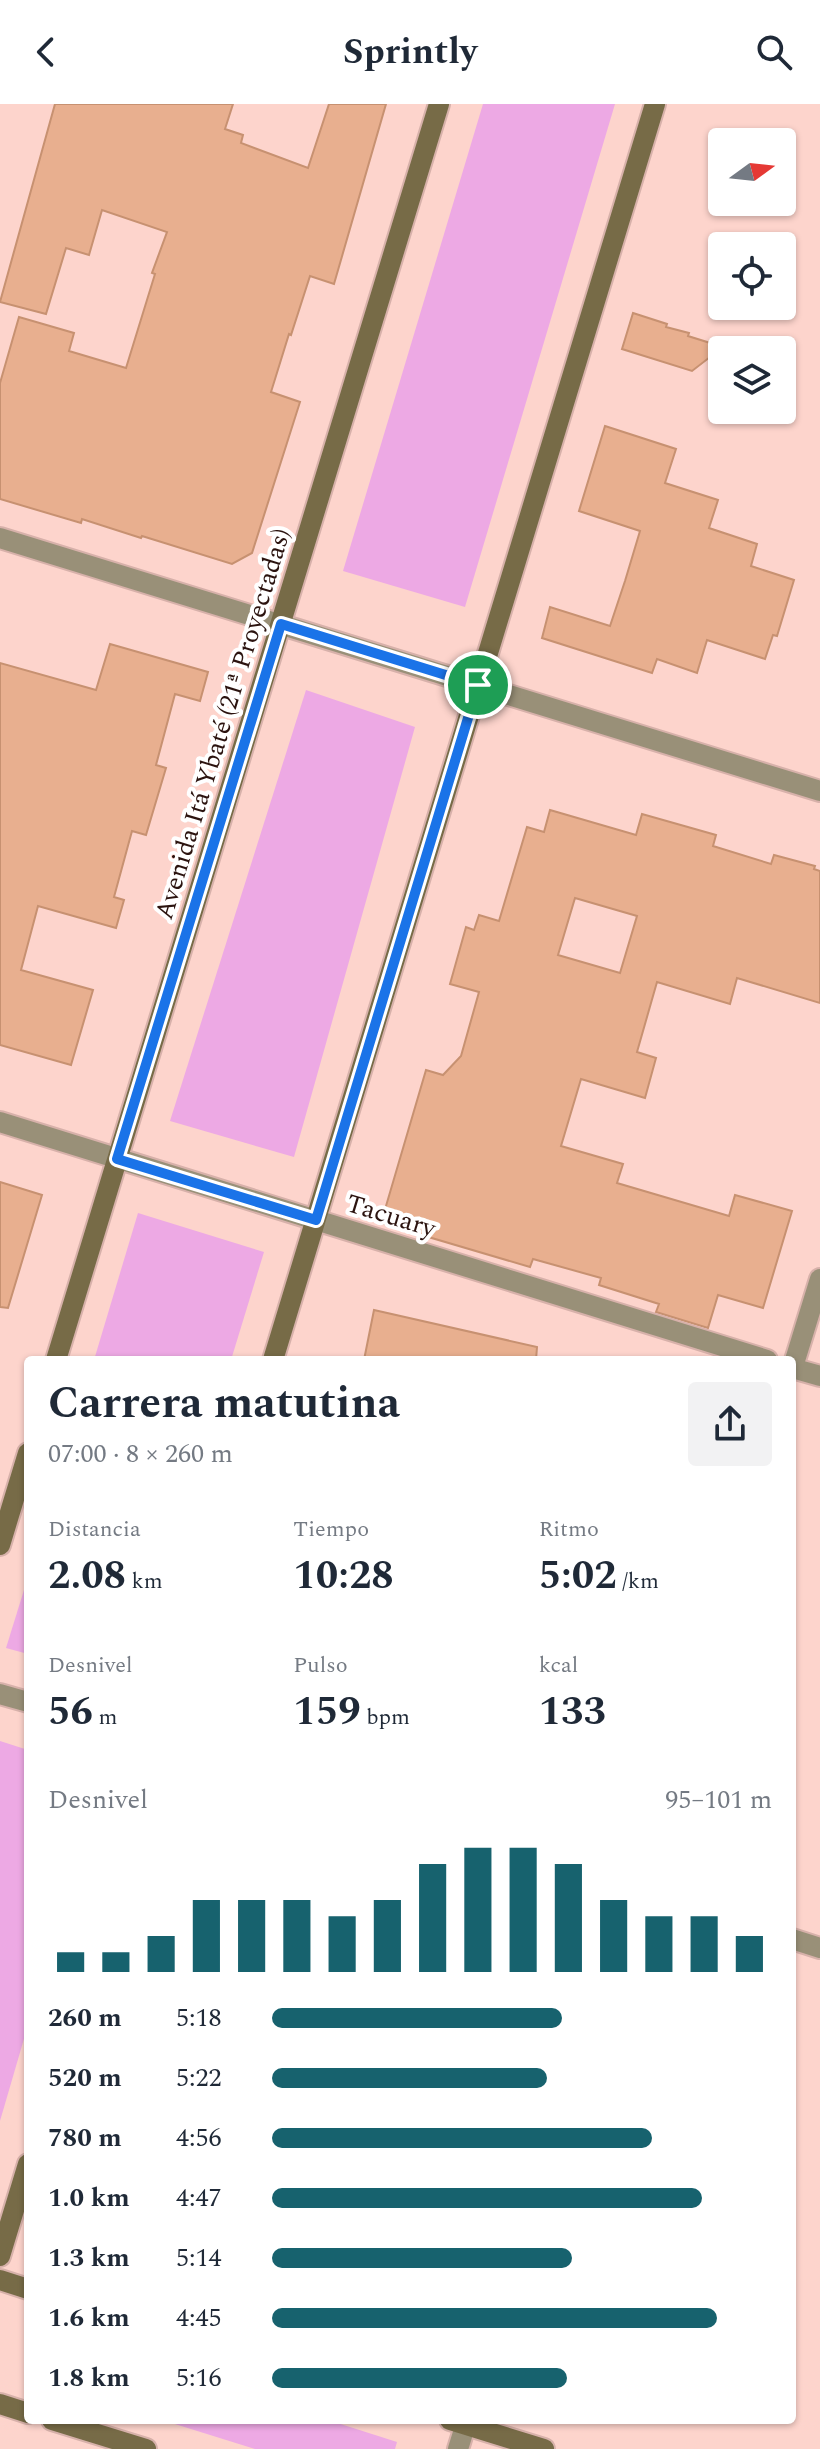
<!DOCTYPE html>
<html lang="es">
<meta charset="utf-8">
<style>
body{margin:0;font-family:Spectral,serif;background:#f2f2f3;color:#1f2937;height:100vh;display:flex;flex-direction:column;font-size:30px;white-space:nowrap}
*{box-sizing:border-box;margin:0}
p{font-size:26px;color:#747a83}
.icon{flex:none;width:44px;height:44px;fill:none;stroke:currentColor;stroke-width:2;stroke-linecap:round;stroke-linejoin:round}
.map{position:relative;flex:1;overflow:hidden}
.details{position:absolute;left:24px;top:1252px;width:772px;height:1068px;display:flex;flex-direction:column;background:#fff;border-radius:8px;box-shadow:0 2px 6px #0004}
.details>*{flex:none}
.needle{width:52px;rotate:75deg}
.fabs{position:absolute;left:708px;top:24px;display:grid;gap:16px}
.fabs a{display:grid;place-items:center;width:88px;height:88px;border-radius:8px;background:#fff;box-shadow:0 2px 6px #0004;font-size:40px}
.pin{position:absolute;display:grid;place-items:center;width:68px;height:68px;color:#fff;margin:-34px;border:4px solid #fff;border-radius:50%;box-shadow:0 2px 8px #0007}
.round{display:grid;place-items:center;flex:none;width:84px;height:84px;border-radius:8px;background:#f2f2f3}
.summary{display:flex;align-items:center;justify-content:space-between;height:136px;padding:0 24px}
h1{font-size:44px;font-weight:700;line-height:60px}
.metrics{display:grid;grid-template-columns:repeat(3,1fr);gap:12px;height:136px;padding:8px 24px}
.metrics div{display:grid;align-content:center}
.metrics b{font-size:40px;font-weight:700}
.metrics small{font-size:22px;font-weight:400}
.metrics p{font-size:22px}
.chart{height:224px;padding:16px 24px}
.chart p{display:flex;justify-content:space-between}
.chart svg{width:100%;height:144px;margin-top:8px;stroke:#17626e;stroke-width:6}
ul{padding:0 24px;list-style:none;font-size:26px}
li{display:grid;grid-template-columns:128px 96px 1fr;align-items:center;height:60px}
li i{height:20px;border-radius:10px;background:#17626e}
header{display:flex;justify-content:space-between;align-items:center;height:104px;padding:0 24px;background:#fff;font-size:36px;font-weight:700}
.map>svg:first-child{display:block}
.green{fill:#eda9e4}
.building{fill:#e8af8f;stroke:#c79171;stroke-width:2;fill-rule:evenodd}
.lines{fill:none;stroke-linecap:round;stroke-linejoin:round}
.street-casing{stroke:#d7b1aa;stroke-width:24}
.secondary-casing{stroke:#d7b1aa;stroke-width:24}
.street{stroke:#999078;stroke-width:20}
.secondary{stroke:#776b47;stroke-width:20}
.route-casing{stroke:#fff;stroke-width:16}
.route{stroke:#1a73e8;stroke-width:10}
.labels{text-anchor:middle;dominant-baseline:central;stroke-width:8;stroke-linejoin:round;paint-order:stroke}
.street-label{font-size:26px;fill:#2b130f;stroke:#fff}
</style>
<header><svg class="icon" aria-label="back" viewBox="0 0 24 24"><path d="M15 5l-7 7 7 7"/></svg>Sprintly<svg class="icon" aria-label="search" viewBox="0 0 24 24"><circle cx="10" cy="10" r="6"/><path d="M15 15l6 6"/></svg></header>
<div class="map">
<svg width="820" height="2345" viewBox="0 0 820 2345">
<rect width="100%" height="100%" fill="#fdd4cc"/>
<g class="green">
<path d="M483 0H615L465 503 343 467Z"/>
<path d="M306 586 415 623 294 1053 170 1017Z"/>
<path d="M138 1109 264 1148 231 1256H94Z"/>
<path d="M28 1473V1550L6 1544Z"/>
<path d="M0 1637 28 1646V1921L0 2017Z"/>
<path d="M162 2316H328L397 2338 395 2345H255Z"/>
</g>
<g class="building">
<path d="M55 0H233L225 25 243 31 241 39 308 64 329 0H386L334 180 310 172 291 231 289 230 271 288 300 298 252 449 232 460 142 432 141 434 82 415 81 419 0 395V279L19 213 74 229 69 247 126 264 155 170 152 169 167 128 102 106 89 151 66 144 46 210 0 198Z"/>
<path d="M633 209 667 220 666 223 689 229 688 232 723 243 692 267 622 245Z"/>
<path d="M605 322 676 345 665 379 718 396 709 424 757 440 751 462 794 476 777 532 773 531 765 555 707 536 697 569 657 555 652 569 542 534 550 503 610 522 625 477 640 427 579 407Z"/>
<path d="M110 540 208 568 200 597 175 590 156 661 166 664 146 731 132 727 114 793 124 796 116 824 38 802 21 866 93 886 71 961 0 941V559L96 586Z"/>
<path d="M550 706 636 731 642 710 716 731 713 742 771 760 774 751 815 762 814 765 820 767V899L737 874 730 900 657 878 637 948 656 954 645 994 581 975 561 1042 623 1060 617 1079 729 1112 735 1091 792 1107 763 1204 718 1191 708 1224 656 1208 659 1200 599 1181 601 1174 533 1155 530 1163 381 1119 426 966 443 971 461 952 479 888 450 880 466 823 474 826 479 811 499 817 527 723 544 728ZM575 794 637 812 620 869 558 851Z"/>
<path d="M0 1078 42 1091 8 1204 0 1203Z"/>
<path d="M374 1206 537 1243 536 1256H364Z"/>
</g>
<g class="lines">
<defs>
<g id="street">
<path d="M0 434 820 687"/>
<path d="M0 1018 767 1256"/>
<path d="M792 1264 820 1272"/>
<path d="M792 1266 820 1175"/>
<path d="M0 1590 28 1598"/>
<path d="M792 1835 820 1844"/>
<path d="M458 2345 467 2316"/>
</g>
<g id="secondary">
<path d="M56 1256 439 0"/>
<path d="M273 1256 655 0"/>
<path d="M0 1441 28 1349"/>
<path d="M0 2152 28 2060"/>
<path d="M0 2176 28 2185"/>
<path d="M0 2300 28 2309"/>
<path d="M52 2316 146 2345"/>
<path d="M450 2316 544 2345"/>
</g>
</defs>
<use href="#street" class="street-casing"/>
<use href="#secondary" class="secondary-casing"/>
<use href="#street" class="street"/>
<use href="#secondary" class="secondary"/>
</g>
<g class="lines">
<defs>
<path id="route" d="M281 520 478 581 316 1116 117 1055Z"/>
</defs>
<use href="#route" class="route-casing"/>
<use href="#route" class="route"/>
</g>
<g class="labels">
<g class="street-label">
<text transform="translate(223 620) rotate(-73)">Avenida Itá Ybaté (21ª Proyectadas)</text>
<text transform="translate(391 1112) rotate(17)">Tacuary</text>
</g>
</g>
</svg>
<div class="fabs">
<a><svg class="needle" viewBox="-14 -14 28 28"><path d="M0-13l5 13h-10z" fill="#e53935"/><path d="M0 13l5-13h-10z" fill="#747a83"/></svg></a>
<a><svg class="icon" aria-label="locate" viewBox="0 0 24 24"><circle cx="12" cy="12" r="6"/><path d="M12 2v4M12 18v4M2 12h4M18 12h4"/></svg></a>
<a><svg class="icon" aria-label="layers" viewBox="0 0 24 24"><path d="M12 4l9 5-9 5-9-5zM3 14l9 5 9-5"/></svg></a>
</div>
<div class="pin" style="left:478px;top:581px;background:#1e9e55"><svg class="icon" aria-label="arrive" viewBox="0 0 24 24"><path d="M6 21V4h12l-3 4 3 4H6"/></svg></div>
<section class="details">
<div class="summary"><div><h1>Carrera matutina</h1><p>07:00 · 8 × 260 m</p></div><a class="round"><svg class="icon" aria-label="share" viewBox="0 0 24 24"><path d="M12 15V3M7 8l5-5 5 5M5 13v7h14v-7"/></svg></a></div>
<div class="metrics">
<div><p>Distancia</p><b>2.08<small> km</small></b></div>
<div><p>Tiempo</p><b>10:28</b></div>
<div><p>Ritmo</p><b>5:02<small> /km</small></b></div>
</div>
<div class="metrics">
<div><p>Desnivel</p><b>56<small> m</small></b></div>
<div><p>Pulso</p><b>159<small> bpm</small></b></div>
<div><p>kcal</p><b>133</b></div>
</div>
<div class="chart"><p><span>Desnivel</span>95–101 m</p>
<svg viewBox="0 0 160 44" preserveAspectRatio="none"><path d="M5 44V38M15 44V38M25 44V33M35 44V22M45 44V22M55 44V22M65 44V27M75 44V22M85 44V11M95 44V6M105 44V6M115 44V11M125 44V22M135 44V27M145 44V27M155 44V33"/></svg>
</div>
<ul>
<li><b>260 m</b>5:18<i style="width:58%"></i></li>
<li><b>520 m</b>5:22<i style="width:55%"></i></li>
<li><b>780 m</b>4:56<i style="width:76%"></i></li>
<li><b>1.0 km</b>4:47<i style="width:86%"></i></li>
<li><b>1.3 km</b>5:14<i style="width:60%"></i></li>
<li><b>1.6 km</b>4:45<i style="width:89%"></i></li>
<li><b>1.8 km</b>5:16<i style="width:59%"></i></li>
</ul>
</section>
</div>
